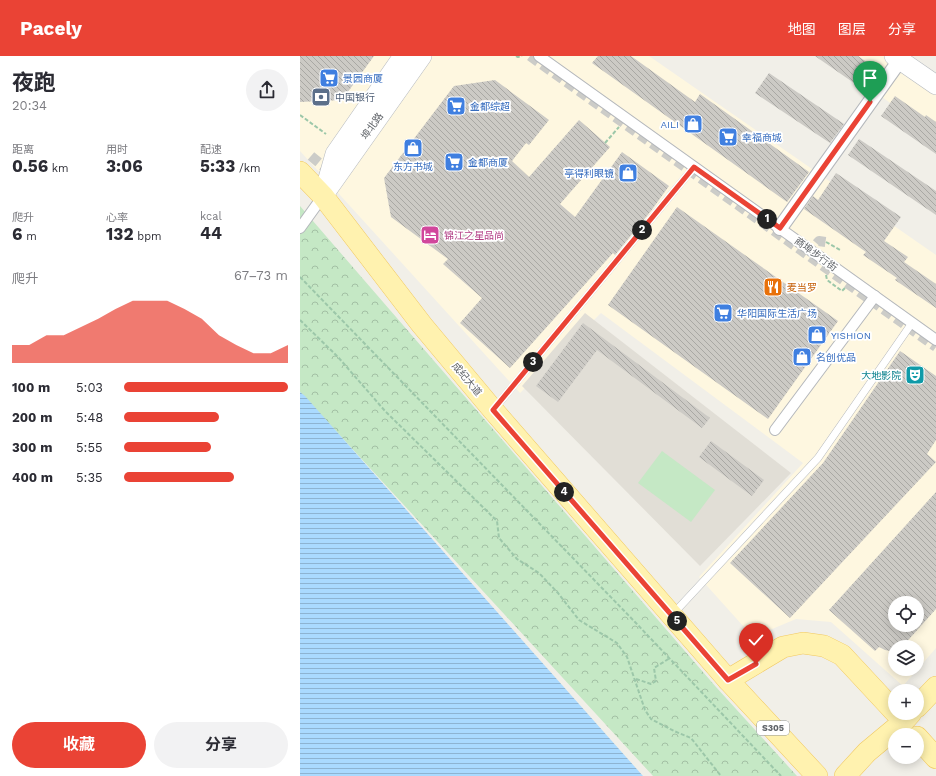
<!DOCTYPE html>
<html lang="zh">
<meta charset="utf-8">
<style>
body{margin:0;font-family:"Work Sans","Noto Sans SC",sans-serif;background:#f2f2f3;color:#2b2b33;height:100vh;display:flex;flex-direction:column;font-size:15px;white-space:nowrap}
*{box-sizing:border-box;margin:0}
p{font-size:13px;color:#7c7c81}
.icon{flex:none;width:22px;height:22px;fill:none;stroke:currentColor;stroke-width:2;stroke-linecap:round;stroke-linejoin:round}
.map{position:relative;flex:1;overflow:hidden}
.sheet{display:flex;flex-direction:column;background:#fff;width:300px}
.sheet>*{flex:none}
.tools{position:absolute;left:588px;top:540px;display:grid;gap:8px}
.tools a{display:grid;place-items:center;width:36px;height:36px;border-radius:50%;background:#fff;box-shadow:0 2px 10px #0003;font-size:20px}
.pin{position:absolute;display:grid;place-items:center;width:34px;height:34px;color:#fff;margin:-41px -17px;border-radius:50% 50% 50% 0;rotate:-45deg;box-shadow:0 0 4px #0007}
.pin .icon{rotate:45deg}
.km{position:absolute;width:20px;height:20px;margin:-10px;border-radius:50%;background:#222;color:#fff;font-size:11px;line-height:20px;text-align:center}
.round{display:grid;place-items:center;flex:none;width:42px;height:42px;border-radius:21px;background:#f2f2f3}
.headline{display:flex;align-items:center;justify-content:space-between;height:68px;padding:0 12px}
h1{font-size:22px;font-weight:700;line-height:30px}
.stats{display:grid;grid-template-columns:repeat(3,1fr);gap:6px;height:68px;padding:4px 12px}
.stats div{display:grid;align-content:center}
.stats b{font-size:17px;font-weight:700}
.stats small{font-size:11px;font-weight:400}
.stats p{font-size:11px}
.chart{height:112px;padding:8px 12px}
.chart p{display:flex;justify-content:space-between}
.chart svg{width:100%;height:72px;margin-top:4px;fill:#ea4335;opacity:.7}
.primary-button{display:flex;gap:8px;margin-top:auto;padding:8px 12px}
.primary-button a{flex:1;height:46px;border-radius:24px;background:#ea4335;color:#fff;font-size:16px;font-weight:700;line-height:46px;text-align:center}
.primary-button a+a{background:#f2f2f3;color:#2b2b33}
ul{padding:0 12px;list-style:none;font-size:13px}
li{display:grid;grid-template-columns:64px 48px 1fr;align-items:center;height:30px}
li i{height:10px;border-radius:5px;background:#ea4335}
header{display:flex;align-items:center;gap:24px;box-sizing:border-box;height:56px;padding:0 20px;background:#ea4335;color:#fff}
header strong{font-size:19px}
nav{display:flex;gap:22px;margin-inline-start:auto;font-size:14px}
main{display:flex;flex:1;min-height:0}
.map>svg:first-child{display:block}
.commercial{fill:#fef7e0;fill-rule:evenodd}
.education{fill:#e1ded6}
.grass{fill:#c5e8c5}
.forest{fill:url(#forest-crowns)}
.water{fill:url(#water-rules)}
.building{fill:url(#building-back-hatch);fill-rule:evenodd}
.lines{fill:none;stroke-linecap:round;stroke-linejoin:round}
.pedestrian-tunnel{stroke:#ccccc8;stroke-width:10;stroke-dasharray:10 5;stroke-linecap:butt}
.service-casing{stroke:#b5b8bc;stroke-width:8}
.pedestrian-casing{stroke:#b5b8bc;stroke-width:12}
.minor-casing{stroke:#b5b8bc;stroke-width:16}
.secondary-casing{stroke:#b6babf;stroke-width:20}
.primary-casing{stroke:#f2c960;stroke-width:22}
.path{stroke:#9cc7a9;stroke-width:2;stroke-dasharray:4 2;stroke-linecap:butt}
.service{stroke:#fff;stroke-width:7}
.pedestrian{stroke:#fff;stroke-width:10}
.minor{stroke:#fff;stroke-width:14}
.secondary{stroke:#fff;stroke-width:19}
.primary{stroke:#fff2af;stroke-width:21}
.route-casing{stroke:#fff;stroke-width:8}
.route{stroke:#ea4335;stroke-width:5}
.labels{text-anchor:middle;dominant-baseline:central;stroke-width:3.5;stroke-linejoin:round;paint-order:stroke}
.shield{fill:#fff;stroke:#8f9295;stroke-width:1}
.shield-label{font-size:9px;font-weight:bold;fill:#5f6368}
.shop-label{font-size:10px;fill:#366cbe;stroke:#fff;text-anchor:start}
.service-label{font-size:10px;fill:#4e5e75;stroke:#fff;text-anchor:start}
.street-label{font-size:10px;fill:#5f6368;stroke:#fff}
.hotel-label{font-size:10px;fill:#b23c85;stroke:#fff;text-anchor:start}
.food-label{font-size:10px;fill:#c56008;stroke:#fff;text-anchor:start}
.culture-label{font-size:10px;fill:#0d838f;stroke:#fff;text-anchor:end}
</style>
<header>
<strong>Pacely</strong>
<nav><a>地图</a><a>图层</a><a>分享</a></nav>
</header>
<main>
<section class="sheet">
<div class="headline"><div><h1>夜跑</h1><p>20:34</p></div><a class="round"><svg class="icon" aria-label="share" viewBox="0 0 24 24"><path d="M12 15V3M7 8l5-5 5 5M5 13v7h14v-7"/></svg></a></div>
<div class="stats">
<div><p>距离</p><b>0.56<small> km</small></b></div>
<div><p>用时</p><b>3:06</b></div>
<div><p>配速</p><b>5:33<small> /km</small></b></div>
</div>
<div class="stats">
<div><p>爬升</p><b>6<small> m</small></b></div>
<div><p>心率</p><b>132<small> bpm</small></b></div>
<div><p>kcal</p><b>44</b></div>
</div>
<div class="chart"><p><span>爬升</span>67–73 m</p>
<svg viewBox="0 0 160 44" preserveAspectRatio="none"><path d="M0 44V33L10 33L20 27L30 27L40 22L50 17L60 11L70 6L80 6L90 6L100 11L110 17L120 27L130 33L140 38L150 38L160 33V44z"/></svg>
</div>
<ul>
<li><b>100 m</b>5:03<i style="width:100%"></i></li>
<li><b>200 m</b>5:48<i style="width:58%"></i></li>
<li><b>300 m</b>5:55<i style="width:53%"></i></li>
<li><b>400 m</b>5:35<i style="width:67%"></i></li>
</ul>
<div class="primary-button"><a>收藏</a><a>分享</a></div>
</section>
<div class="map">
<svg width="636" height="720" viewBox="0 0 636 720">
<defs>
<pattern id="forest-crowns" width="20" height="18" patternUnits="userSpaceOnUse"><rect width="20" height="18" fill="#c5e8c5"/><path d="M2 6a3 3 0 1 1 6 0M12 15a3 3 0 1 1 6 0" fill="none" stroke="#a3c0a4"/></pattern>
<pattern id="water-rules" width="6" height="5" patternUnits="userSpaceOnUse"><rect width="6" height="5" fill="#aadaff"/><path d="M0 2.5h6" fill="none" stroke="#8eb4d2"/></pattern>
<pattern id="building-back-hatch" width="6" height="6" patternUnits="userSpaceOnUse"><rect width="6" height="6" fill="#cccac5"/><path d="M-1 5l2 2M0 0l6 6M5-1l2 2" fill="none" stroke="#a9a8a4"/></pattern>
</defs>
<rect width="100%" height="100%" fill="#f1efe8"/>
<g class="commercial">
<path d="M0 0H349L636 199V592L603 630 531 566 496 563 453 581 399 521 503 407 301 257 220 337 0 95ZM595 547H617V569H595ZM595 591H617V613H595Z"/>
<path d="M525 0H594L636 30V80Z"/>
</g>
<path class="education" d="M285 257 491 417 400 510 222 330Z"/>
<path class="grass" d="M362 395 415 434 391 466 338 427Z"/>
<path class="forest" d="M0 150 416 631 497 720H353L0 336Z"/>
<path class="water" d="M0 336 5 340 343 720H0Z"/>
<g class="building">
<path d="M0 0H74L42 44 0 46Z"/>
<path d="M298 0H331L395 46 400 38 509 116 487 146 292 7Z"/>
<path d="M515 0H558L581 16 567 36Z"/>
<path d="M469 17 544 68 530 87 455 37Z"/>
<path d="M195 24 249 64 229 89 226 87 212 105 229 121 279 64 310 91 260 148 275 161 322 96 369 130 351 155 315 199 313 197 210 312 160 267 182 242 143 208 148 203 91 161 84 122 154 30Z"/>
<path d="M595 40 625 61 626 59 636 66V98L581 60Z"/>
<path d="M559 83 636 135V159L548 99Z"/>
<path d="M536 117 601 161 584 185 608 201 604 206 636 228V252L595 224 597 222 563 199 566 196 504 153 513 140 518 144Z"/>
<path d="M377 151 538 265 468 363 308 249Z"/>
<path d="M283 267 410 362 402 372 297 294 258 346 236 330Z"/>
<path d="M600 295 636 320V384L627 398 636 406 490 562 430 507 523 407Z"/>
<path d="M411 385 464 424 452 440 399 401Z"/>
<path d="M636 436V553L602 591H595V596L585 594 579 591 575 595 529 554ZM595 547H617V569H595Z"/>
</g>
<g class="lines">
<g class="pedestrian-tunnel">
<path d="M230 0 636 291"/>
<path d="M11 100 30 116 31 115"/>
<path d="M507 199 519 185 526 186"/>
</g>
<defs>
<g id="service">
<path d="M194 353 394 111"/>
<path d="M373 558 518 402 612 267"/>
</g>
<g id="pedestrian">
<path d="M239 0 636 284"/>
<path d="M0 172 23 140"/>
<path d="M475 374 575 240"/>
</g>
<path id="minor" d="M480 172 600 4"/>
<g id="secondary">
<path d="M594 0 636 29"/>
<path d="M27 126 35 98 103 0"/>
<path d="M23 140 122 0"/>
</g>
<g id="primary">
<path d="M0 116 23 140 122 269 193 354 428 624 517 720"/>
<path d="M428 624 483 591 503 587 524 590 542 599 595 656"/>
<path d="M617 651 636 631"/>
<path d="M617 681 636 702"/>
<path d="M545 720 567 696 603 666 611 657"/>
</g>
</defs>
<use href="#service" class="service-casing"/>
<use href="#pedestrian" class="pedestrian-casing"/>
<use href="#minor" class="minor-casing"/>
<use href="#secondary" class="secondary-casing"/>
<use href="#primary" class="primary-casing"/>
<g class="path">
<path d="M216 0 218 1 222 0"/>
<path d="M0 59 26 78"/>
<path d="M305 87 319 71"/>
<path d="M526 186 540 194"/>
<path d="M526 219 527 224 542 235 545 232"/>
<path d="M0 221 335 566 481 720"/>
<path d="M0 264 38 301 85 355 197 465 199 482 217 503 239 517 258 537 279 564 317 587 327 601 345 654 351 663 374 675 391 682 421 720"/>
<path d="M336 623 351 628 356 625 354 612 370 602"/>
</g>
<use href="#service" class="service"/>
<use href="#pedestrian" class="pedestrian"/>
<use href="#minor" class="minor"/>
<use href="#secondary" class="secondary"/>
<use href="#primary" class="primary"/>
</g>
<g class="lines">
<defs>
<path id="route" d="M456 608 428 624 193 354 394 111 480 172 570 46"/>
</defs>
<use href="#route" class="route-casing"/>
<use href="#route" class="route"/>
</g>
<defs>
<symbol id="supermarket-square" viewBox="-11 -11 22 22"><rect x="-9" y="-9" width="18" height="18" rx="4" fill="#3f7fe0" stroke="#fff"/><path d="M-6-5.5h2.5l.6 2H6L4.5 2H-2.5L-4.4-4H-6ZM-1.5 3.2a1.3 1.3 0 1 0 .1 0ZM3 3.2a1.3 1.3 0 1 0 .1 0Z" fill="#fff"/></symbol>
<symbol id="bank-square" viewBox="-11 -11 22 22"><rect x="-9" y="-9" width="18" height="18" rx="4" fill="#5c6f8a" stroke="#fff"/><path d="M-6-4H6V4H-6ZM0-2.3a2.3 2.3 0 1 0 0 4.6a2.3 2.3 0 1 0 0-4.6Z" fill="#fff"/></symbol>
<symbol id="shop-square" viewBox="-11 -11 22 22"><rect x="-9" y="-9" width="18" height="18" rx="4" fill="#3f7fe0" stroke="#fff"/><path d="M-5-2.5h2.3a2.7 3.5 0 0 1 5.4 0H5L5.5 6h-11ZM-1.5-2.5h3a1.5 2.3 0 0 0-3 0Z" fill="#fff"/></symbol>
<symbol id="hotel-square" viewBox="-11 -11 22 22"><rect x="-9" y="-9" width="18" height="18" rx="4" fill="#d1479c" stroke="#fff"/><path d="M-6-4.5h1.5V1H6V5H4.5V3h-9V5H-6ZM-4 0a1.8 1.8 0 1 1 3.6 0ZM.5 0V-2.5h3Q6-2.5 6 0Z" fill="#fff"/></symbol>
<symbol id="restaurant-square" viewBox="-11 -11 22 22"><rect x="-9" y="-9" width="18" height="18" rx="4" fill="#e8710a" stroke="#fff"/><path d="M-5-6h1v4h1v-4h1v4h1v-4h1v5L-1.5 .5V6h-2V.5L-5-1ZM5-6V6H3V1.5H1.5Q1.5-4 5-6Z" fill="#fff"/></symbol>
<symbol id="theatre-square" viewBox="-11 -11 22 22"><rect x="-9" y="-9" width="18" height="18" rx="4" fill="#0f9aa8" stroke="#fff"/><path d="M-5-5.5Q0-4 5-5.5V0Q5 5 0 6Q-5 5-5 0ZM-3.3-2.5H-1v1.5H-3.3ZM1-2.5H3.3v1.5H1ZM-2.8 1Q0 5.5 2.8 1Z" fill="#fff"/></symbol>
</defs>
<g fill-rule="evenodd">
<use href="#supermarket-square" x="18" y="11" width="22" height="22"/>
<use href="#bank-square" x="10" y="30" width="22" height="22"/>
<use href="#supermarket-square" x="145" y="39" width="22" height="22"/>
<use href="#shop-square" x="382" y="57" width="22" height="22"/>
<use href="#supermarket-square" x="417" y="70" width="22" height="22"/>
<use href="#shop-square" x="102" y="81" width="22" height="22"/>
<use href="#supermarket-square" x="143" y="95" width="22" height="22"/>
<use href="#shop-square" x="317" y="106" width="22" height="22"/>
<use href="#hotel-square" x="119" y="168" width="22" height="22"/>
<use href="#restaurant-square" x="462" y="220" width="22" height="22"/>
<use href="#supermarket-square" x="412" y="246" width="22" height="22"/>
<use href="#shop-square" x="506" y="268" width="22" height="22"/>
<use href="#shop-square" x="491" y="290" width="22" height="22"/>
<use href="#theatre-square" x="604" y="308" width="22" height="22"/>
</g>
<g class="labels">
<rect class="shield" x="457" y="665" width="32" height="14" rx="3"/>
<g class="shield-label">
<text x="473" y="672">S305</text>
</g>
<g class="shop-label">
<text x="43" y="22">景园商厦</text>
<text x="170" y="50">金都综超</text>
<text x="379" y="68" text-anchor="end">AILI</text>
<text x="442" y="81">幸福商城</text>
<text x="168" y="106">金都商厦</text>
<text x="113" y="110" text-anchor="middle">东方书城</text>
<text x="314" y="117" text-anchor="end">亭得利眼镜</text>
<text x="437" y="257">华阳国际生活广场</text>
<text x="531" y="279">YISHION</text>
<text x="516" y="301">名创优品</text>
</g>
<g class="service-label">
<text x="35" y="41">中国银行</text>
</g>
<g class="street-label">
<text transform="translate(72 70) rotate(-55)">埠北路</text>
<text transform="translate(516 198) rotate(36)">商埠步行街</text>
<text transform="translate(167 323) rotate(50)">成纪大道</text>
</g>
<g class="hotel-label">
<text x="144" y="179">锦江之星品尚</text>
</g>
<g class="food-label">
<text x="487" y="231">麦当罗</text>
</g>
<g class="culture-label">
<text x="601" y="319">大地影院</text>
</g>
</g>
</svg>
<div class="tools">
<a><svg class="icon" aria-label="locate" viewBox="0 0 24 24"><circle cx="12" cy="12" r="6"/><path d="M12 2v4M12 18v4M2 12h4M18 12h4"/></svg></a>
<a><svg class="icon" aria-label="layers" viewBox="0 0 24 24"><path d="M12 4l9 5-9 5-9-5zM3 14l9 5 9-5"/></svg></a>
<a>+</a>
<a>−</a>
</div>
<div class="pin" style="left:570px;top:46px;background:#1e9e55"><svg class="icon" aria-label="arrive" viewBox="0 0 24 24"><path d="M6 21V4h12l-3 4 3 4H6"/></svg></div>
<div class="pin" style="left:456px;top:608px;background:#d93025"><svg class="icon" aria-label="check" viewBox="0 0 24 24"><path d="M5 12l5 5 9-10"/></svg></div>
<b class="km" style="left:467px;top:163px">1</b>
<b class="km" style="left:342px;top:174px">2</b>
<b class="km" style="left:233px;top:306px">3</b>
<b class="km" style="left:264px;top:436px">4</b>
<b class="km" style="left:377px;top:565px">5</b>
</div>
</main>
